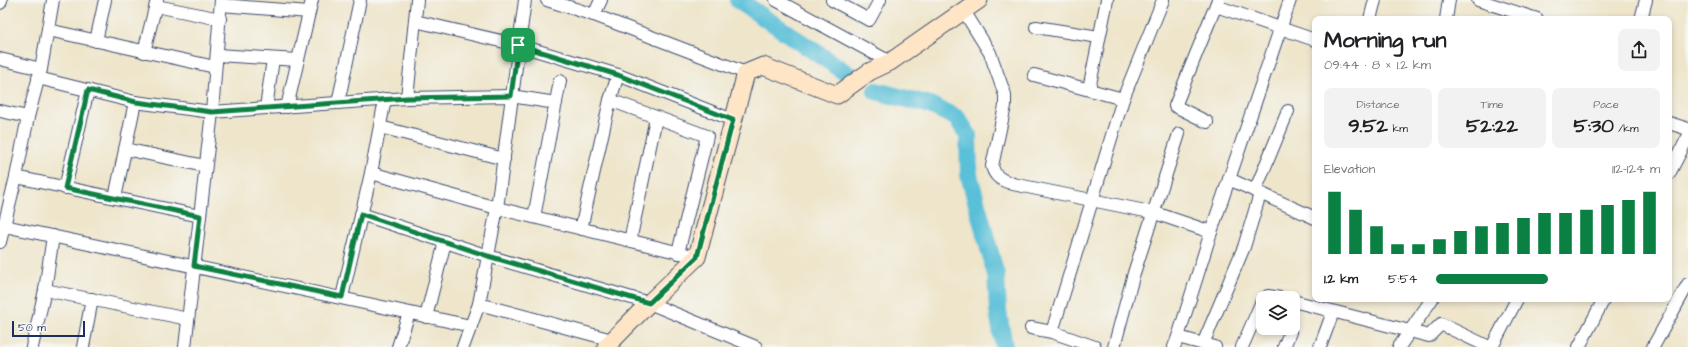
<!DOCTYPE html>
<meta charset="utf-8">
<style>
body{margin:0;font-family:"Architects Daughter",sans-serif;background:#f2f2f2;color:#202124;height:100vh;display:flex;flex-direction:column;font-size:15px;white-space:nowrap}
*{box-sizing:border-box;margin:0}
p{font-size:13px;color:#757577}
.icon{flex:none;width:22px;height:22px;fill:none;stroke:currentColor;stroke-width:2;stroke-linecap:round;stroke-linejoin:round}
.map{position:relative;flex:1;overflow:hidden}
.side{position:absolute;left:1312px;top:16px;width:360px;height:286px;display:flex;flex-direction:column;background:#fff;border-radius:8px;box-shadow:0 2px 6px #0003}
.side>*{flex:none}
.tools{position:absolute;left:1256px;top:291px;display:grid;gap:8px}
.tools a{display:grid;place-items:center;width:44px;height:44px;border-radius:8px;background:#fff;box-shadow:0 2px 6px #0003;font-size:20px}
.scale{position:absolute;left:12px;bottom:10px;width:73px;box-sizing:border-box;padding-left:4px;border:2px solid #1b2f5e;border-top:0;font-size:11px;line-height:14px;white-space:nowrap;color:#1b2f5e;-webkit-text-stroke:3px #f6f6f2;paint-order:stroke}
.pin{position:absolute;display:grid;place-items:center;width:34px;height:34px;color:#fff;margin:-17px;border-radius:8px;box-shadow:0 2px 6px #0006}
.round{display:grid;place-items:center;flex:none;width:42px;height:42px;border-radius:8px;background:#f2f2f2}
.summary{display:flex;align-items:center;justify-content:space-between;height:68px;padding:0 12px}
h1{font-size:22px;font-weight:800;line-height:30px}
.metrics{display:grid;grid-template-columns:repeat(3,1fr);gap:6px;height:68px;padding:4px 12px}
.metrics div{display:grid;align-content:center;border-radius:8px;background:#f2f2f2;text-align:center}
.metrics b{font-size:20px;font-weight:800}
.metrics small{font-size:11px;font-weight:400}
.metrics p{font-size:11px}
.chart{height:112px;padding:8px 12px}
.chart p{display:flex;justify-content:space-between}
.chart svg{width:100%;height:72px;margin-top:4px;stroke:#0b8043;stroke-width:6}
ul{padding:0 12px;list-style:none;font-size:13px}
li{display:grid;grid-template-columns:64px 48px 1fr;align-items:center;height:30px}
li i{height:10px;border-radius:5px;background:#0b8043}
.map>svg:first-child{display:block}
.lines{fill:none;stroke-linecap:round;stroke-linejoin:round}
.river{stroke:#5ac0d8;stroke-width:18}
.street-casing{stroke:#3b4a6e;stroke-width:14}
.secondary-casing{stroke:#3b4a6e;stroke-width:19}
.street{stroke:#fff;stroke-width:12}
.secondary{stroke:#fee5c5;stroke-width:17}
.route-casing{stroke:#fff;stroke-width:8}
.route{stroke:#0b8043;stroke-width:5}
</style>
<div class="map">
<svg width="1688" height="347" viewBox="0 0 1688 347">
<rect width="100%" height="100%" fill="#f6f6f2"/>
<filter id="ink" filterUnits="userSpaceOnUse"><feTurbulence type="fractalNoise" baseFrequency=".025" numOctaves="2"/><feDisplacementMap in="SourceGraphic" scale="8" xChannelSelector="R" yChannelSelector="G"/><feConvolveMatrix kernelMatrix="1 2 1 2 8 2 1 2 1" color-interpolation-filters="sRGB"/></filter>
<filter id="wash" filterUnits="userSpaceOnUse"><feTurbulence type="fractalNoise" baseFrequency=".012" numOctaves="4" result="noise"/><feDisplacementMap in="SourceGraphic" scale="16" xChannelSelector="R" yChannelSelector="G"/><feGaussianBlur stdDeviation="0.9" result="paint"/><feColorMatrix in="noise" values="0 0 0 0 0 0 0 0 0 0 0 0 0 0 0 0 0 1.4 0 .05"/><feComposite in="paint" operator="in"/></filter>
<g filter="url(#wash)">
<rect width="100%" height="100%" fill="#eee5ca"/>
<g class="lines">
<g class="river">
<path d="M738 0 848 74"/>
<path d="M876 91 930 105 957 118 968 135 969 175 996 275 998 311 1004 347"/>
</g>
</g>
</g>
<g filter="url(#ink)">
<g class="lines">
<defs>
<g id="street">
<path d="M547 0 594 15 746 73"/>
<path d="M776 0 890 62"/>
<path d="M832 0 869 20 880 0"/>
<path d="M1478 0 1537 19"/>
<path d="M0 3 1 0"/>
<path d="M221 5 309 12"/>
<path d="M156 6 220 19"/>
<path d="M1216 6 1315 40"/>
<path d="M964 11 990 53 1005 95V106L992 166C995 178 1002 180 1013 184L1155 213 1211 232"/>
<path d="M594 15 601 0"/>
<path d="M1370 19 1375 0"/>
<path d="M1446 19 1449 0"/>
<path d="M1641 19 1646 0"/>
<path d="M415 21 518 45 618 75 733 120"/>
<path d="M1036 27 1099 37"/>
<path d="M48 30 215 67"/>
<path d="M96 41 105 0"/>
<path d="M144 52 157 0"/>
<path d="M217 55 298 60"/>
<path d="M0 59 41 69"/>
<path d="M1034 75 1123 99"/>
<path d="M38 78 135 102 212 112 407 98 511 96 556 103"/>
<path d="M1089 89 1107 0"/>
<path d="M407 98 417 0"/>
<path d="M610 100 707 136 678 253"/>
<path d="M338 103 360 0"/>
<path d="M287 107 312 0"/>
<path d="M266 108 273 59"/>
<path d="M0 111 28 117"/>
<path d="M1207 122 1175 106 1218 0"/>
<path d="M1669 123 1688 129"/>
<path d="M380 127 504 159"/>
<path d="M125 149 205 166"/>
<path d="M371 173 497 208 697 257"/>
<path d="M1669 174 1688 137"/>
<path d="M16 177 200 216"/>
<path d="M1229 179 1315 218"/>
<path d="M65 188 88 90"/>
<path d="M1255 191 1288 111"/>
<path d="M115 198 135 102"/>
<path d="M361 214 488 256 649 303 756 347"/>
<path d="M534 217 560 81"/>
<path d="M0 225 471 326"/>
<path d="M581 229 610 100 618 75"/>
<path d="M630 241 656 118"/>
<path d="M0 242 16 177 28 117 41 69 53 0"/>
<path d="M45 290 188 319"/>
<path d="M342 297 371 173 385 99"/>
<path d="M1265 298 1268 296 1280 298"/>
<path d="M1293 301 1429 336 1441 324 1489 347"/>
<path d="M479 304 612 340"/>
<path d="M426 317 445 242"/>
<path d="M1031 328 1052 332 1095 347"/>
<path d="M1052 332 1123 99 1163 0"/>
<path d="M1178 337 1215 347"/>
<path d="M1203 344 1244 247 1260 194"/>
<path d="M32 347 45 290 53 236"/>
<path d="M83 347 92 299"/>
<path d="M185 347 212 112 221 0"/>
<path d="M398 347 409 313"/>
<path d="M463 347 479 304 497 208 525 0"/>
<path d="M1114 347 1134 273 1179 134"/>
<path d="M1174 347 1178 337 1211 232 1290 0"/>
<path d="M1242 347 1263 299"/>
<path d="M1284 347 1290 332"/>
<path d="M1320 347 1333 312"/>
<path d="M1399 347 1432 299"/>
<path d="M1492 347 1517 299"/>
<path d="M1579 347 1604 299"/>
<path d="M1653 347 1688 284"/>
</g>
<path id="secondary" d="M606 347 649 303 697 257 746 73 763 66 837 95 869 72 890 62 979 0"/>
</defs>
<use href="#street" class="street-casing"/>
<use href="#secondary" class="secondary-casing"/>
<use href="#street" class="street"/>
<use href="#secondary" class="secondary"/>
</g>
</g>
<g class="lines" filter="url(#ink)">
<defs>
<path id="route" d="M518 45 618 75 733 120 697 257 649 303 488 256 361 214 342 297 194 266 200 216 65 188 88 90 136 102 212 112 407 98 511 96Z"/>
</defs>
<use href="#route" class="route-casing"/>
<use href="#route" class="route"/>
</g>
</svg>
<div class="tools">
<a><svg class="icon" aria-label="layers" viewBox="0 0 24 24"><path d="M12 4l9 5-9 5-9-5zM3 14l9 5 9-5"/></svg></a>
</div>
<div class="scale">50 m</div>
<div class="pin" style="left:518px;top:45px;background:#1e9e55"><svg class="icon" aria-label="arrive" viewBox="0 0 24 24"><path d="M6 21V4h12l-3 4 3 4H6"/></svg></div>
<section class="side">
<div class="summary"><div><h1>Morning run</h1><p>09:44 · 8 × 1.2 km</p></div><a class="round"><svg class="icon" aria-label="share" viewBox="0 0 24 24"><path d="M12 15V3M7 8l5-5 5 5M5 13v7h14v-7"/></svg></a></div>
<div class="metrics">
<div><p>Distance</p><b>9.52<small> km</small></b></div>
<div><p>Time</p><b>52:22</b></div>
<div><p>Pace</p><b>5:30<small> /km</small></b></div>
</div>
<div class="chart"><p><span>Elevation</span>112–124 m</p>
<svg viewBox="0 0 160 44" preserveAspectRatio="none"><path d="M5 44V6M15 44V17M25 44V27M35 44V38M45 44V38M55 44V35M65 44V30M75 44V27M85 44V25M95 44V22M105 44V19M115 44V19M125 44V17M135 44V14M145 44V11M155 44V6"/></svg>
</div>
<ul>
<li><b>1.2 km</b>5:54<i style="width:50%"></i></li>
</ul>
</section>
</div>
